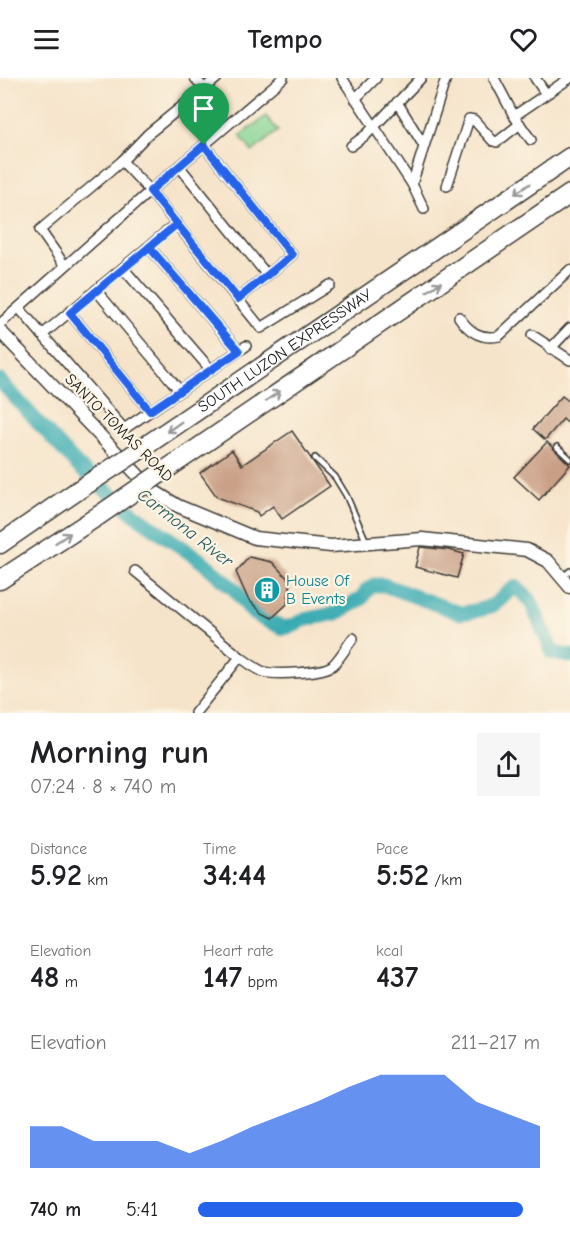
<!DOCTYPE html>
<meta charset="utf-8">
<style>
body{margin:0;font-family:"Comic Neue",sans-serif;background:#f6f6f6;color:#202124;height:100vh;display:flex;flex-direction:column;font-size:22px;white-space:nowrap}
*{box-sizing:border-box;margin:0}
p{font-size:20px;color:#757577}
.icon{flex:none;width:33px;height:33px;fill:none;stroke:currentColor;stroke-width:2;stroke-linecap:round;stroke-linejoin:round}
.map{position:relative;height:635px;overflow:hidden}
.side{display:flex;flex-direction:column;background:#fff;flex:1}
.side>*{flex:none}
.pin{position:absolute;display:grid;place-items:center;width:51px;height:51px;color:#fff;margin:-62px -26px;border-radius:50% 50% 50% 0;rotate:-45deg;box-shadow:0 0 6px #0007}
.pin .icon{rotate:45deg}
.round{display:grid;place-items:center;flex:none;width:63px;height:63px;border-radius:0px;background:#f6f6f6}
.overview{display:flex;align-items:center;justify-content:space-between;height:102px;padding:0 30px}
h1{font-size:33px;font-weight:600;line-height:45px}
.stats{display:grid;grid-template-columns:repeat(3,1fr);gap:9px;height:102px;padding:6px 30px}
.stats div{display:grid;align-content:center}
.stats b{font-size:30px;font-weight:600}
.stats small{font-size:16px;font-weight:400}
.stats p{font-size:16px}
.chart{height:168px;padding:12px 30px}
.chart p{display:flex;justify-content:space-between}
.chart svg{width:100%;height:108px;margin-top:6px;fill:#2563eb;opacity:.7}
ul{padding:0 30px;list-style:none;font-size:20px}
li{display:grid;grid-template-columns:96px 72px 1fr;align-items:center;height:45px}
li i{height:15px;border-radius:8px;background:#2563eb}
header{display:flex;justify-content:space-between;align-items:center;height:78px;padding:0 30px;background:#fff;font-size:27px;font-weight:600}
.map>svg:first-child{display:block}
.green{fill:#84d493;stroke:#507858;stroke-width:1.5}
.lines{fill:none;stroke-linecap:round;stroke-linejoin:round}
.river{stroke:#39abb2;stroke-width:15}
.building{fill:#c99f85}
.service-casing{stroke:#3d3a36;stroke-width:8}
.minor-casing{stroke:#3d3a36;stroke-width:12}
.tertiary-casing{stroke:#3d3a36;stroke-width:15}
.motorway-casing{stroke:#3d3a36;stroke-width:21}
.service{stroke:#fff;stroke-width:4.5}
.minor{stroke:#fff;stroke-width:9}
.tertiary{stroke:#fff;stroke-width:12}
.motorway{stroke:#fff;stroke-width:18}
.motorway-bridge-casing{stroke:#3d3a36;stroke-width:21;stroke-linecap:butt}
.motorway-bridge{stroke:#fff;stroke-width:18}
.oneway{stroke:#999}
.route-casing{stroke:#fff;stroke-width:12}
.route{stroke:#2563eb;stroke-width:8}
.labels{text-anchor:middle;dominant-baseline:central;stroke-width:4.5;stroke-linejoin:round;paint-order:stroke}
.street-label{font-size:16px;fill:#1c1c1c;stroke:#fcf5e5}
.culture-label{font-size:16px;fill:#0d838f;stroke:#fcf5e5;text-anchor:start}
.water-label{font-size:18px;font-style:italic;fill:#295c60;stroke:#fcf5e5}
</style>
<header><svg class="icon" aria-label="menu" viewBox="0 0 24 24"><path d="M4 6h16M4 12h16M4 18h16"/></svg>Tempo<svg class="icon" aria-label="heart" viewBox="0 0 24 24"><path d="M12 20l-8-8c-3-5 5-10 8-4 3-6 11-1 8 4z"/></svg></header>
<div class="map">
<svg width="570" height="635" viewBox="0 0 570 635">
<rect width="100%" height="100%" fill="#fcf5e5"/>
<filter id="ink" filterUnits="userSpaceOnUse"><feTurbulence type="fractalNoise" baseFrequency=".0167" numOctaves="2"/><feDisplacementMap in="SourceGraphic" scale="12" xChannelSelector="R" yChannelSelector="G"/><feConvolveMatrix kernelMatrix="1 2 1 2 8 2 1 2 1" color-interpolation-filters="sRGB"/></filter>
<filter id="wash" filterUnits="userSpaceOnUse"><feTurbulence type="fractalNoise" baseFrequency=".008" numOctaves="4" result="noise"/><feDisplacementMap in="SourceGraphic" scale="24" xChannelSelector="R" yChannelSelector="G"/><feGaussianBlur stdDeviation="1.35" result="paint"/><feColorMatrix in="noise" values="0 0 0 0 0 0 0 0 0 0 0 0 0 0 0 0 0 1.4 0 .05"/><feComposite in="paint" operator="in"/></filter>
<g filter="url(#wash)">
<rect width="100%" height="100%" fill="#f6e4ca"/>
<path class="green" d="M266 38 278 53 252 74 240 58Z"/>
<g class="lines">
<path class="river" d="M0 303 79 389 134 436 203 484 234 511 252 534 263 541 284 550 295 547 303 542 337 535 361 521 367 512 374 507H384L460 535C471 534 483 532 493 527 502 522 507 513 516 509L530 522 553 575 570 578"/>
</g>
<g id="blocks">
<g class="building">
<path d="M562 318 570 324V347L563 341 545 362 533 351Z"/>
<path d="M292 353 330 408 282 441 273 428 259 438 257 434 217 419 200 395 232 372 242 387Z"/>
<path d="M547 364 570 387 539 422 514 399Z"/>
<path d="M420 469 449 472 464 476 457 500 415 489Z"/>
<path d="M249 479 272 484 291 504 287 526 272 540 262 535 248 521 236 494Z"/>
</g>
</g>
</g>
<g filter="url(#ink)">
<use href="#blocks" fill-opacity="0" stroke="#3d3a36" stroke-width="1.5"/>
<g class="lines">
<defs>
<g id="service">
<path d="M557 369 570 381"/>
<path d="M315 380 335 399 346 417 366 463"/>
<path d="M563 499 570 493"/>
</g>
<g id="minor">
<path d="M195 0 205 12"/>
<path d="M217 0 148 56 122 83 150 113 261 250 330 207"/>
<path d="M342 0 412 106 424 131"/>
<path d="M494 0 514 38 531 62"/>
<path d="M535 0 546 16"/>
<path d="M355 21 376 0"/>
<path d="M397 24 424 68"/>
<path d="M514 38 570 0"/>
<path d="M204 67 292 177 238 221"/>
<path d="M351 68 367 56 421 0"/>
<path d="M179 88 267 197"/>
<path d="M412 106 446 0"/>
<path d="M447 108 469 41 474 42 493 63 497 64 520 46"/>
<path d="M149 169 239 273"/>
<path d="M65 188 40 152 122 83"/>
<path d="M123 190 211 292"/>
<path d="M96 212 180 313"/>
<path d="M19 230 124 351 246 268"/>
<path d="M70 235 150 333"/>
<path d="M459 239C469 254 481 262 499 258L570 192"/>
<path d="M0 246 150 113 283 0"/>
<path d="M42 257 177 145"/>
<path d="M532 257 570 282"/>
<path d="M550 271 570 250"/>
<path d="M135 493 240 579 195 635"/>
<path d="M240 579C247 584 256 591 264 594 277 597 324 595 333 587 341 579 347 568 353 560"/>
</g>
<path id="tertiary" d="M0 253 152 412 178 428 255 460 331 468 422 461 527 472 548 483 570 509"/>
<g id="motorway">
<path id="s1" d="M138 373 570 79"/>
<path d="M158 397 570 116"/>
<path d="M0 466 77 413"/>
<path d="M0 502 98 438"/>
</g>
</defs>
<use href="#service" class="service-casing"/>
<use href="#minor" class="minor-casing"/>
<use href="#tertiary" class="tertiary-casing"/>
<use href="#motorway" class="motorway-casing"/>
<use href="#service" class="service"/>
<use href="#minor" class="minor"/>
<use href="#tertiary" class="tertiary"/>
<use href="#motorway" class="motorway"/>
<defs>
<g id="motorway-bridge">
<path d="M77 413 138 373"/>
<path d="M98 438 158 397"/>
</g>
</defs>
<use href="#motorway-bridge" class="motorway-bridge-casing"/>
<use href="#motorway-bridge" class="motorway-bridge"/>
</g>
<defs><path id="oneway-shaft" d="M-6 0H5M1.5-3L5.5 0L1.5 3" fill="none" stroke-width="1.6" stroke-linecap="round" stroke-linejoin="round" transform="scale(1.5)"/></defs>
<g class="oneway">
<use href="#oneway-shaft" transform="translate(522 111) rotate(146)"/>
<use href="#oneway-shaft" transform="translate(434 209) rotate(-34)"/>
<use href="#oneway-shaft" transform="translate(273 318) rotate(-34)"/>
<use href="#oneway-shaft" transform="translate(174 349) rotate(145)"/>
<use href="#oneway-shaft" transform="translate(63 460) rotate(-33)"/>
</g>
</g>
<g class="lines" filter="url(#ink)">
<defs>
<path id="route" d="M204 67 150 113 177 146 70 235 150 333 239 273 149 169 177 146 238 221 292 177 204 67"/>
</defs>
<use href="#route" class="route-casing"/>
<use href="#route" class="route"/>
</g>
<defs>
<symbol id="building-disc" viewBox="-11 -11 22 22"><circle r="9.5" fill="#0f9aa8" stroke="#fcf5e5"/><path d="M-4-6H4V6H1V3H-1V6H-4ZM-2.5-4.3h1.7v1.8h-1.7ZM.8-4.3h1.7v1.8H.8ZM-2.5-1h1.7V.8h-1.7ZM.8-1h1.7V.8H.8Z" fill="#fff"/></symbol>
</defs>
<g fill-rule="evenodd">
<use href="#building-disc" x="252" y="497" width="30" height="30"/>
</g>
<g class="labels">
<g class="street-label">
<text stroke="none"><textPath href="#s1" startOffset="178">SOUTH LUZON EXPRESSWAY</textPath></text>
<text transform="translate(119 350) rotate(45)">SANTO TOMAS ROAD</text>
</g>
<g class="culture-label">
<text x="286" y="503">House Of<tspan x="286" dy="18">B Events</tspan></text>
</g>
<g class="water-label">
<text transform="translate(185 450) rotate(38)">Carmona River</text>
</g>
</g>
</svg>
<div class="pin" style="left:204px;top:67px;background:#1e9e55"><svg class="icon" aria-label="arrive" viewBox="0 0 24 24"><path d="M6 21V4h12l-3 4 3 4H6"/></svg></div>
</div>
<section class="side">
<div class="overview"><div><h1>Morning run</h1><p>07:24 · 8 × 740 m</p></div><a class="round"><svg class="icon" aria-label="share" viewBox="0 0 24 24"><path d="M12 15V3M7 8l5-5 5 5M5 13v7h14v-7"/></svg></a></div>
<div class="stats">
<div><p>Distance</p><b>5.92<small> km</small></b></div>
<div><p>Time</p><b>34:44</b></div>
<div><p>Pace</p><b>5:52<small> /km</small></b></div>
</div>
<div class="stats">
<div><p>Elevation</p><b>48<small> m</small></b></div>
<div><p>Heart rate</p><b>147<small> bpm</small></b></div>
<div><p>kcal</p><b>437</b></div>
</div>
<div class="chart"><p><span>Elevation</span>211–217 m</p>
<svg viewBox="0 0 160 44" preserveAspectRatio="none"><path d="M0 44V27L10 27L20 33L30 33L40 33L50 38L60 33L70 27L80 22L90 17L100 11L110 6L120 6L130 6L140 17L150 22L160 27V44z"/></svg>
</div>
<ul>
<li><b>740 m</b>5:41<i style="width:95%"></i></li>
</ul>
</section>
